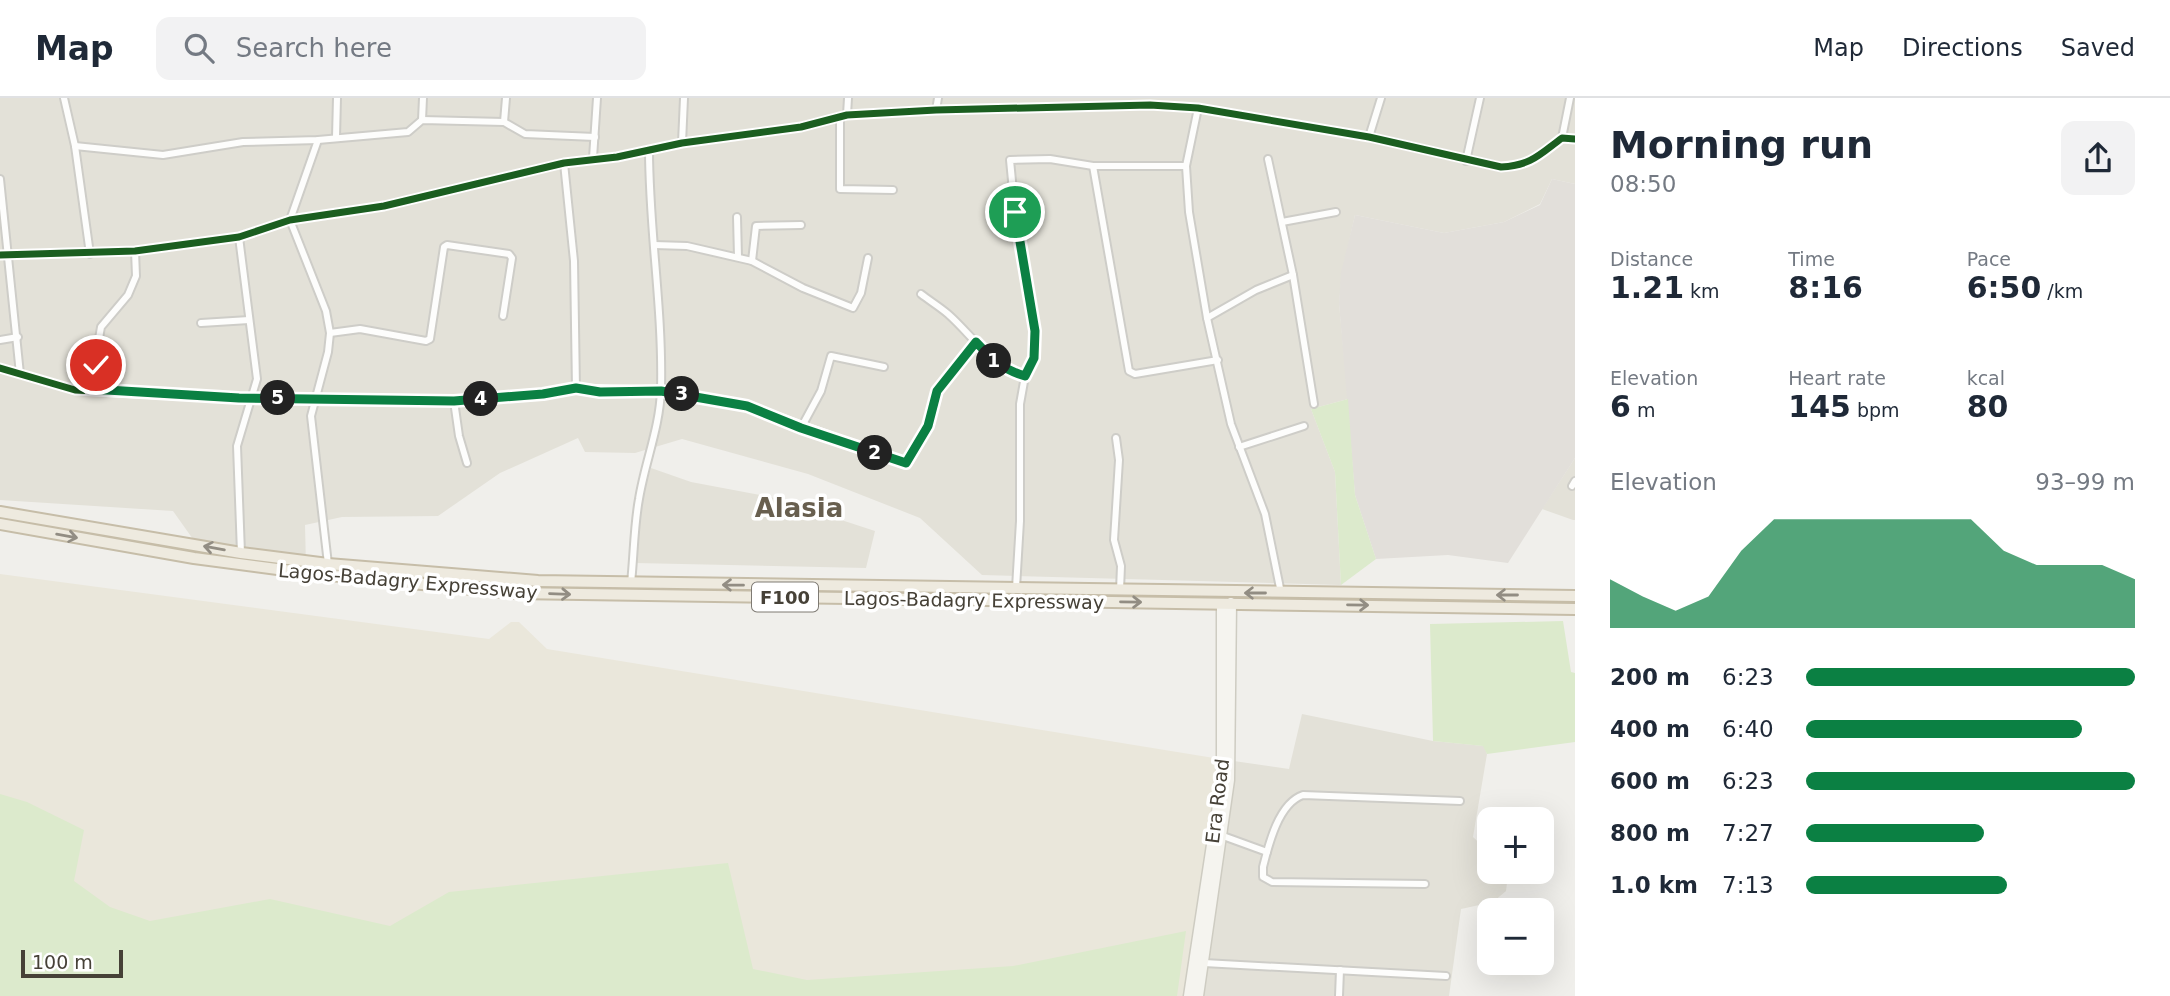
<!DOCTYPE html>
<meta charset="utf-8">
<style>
body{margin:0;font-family:"DejaVu Sans",sans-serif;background:#f2f2f3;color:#1f2937;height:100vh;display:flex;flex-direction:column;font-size:26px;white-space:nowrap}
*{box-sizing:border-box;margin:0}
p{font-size:23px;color:#747a83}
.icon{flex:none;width:38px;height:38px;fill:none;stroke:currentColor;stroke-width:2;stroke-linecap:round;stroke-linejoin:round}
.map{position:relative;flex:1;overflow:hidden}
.side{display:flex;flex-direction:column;background:#fff;width:595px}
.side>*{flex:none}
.fabs{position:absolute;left:1477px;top:709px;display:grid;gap:14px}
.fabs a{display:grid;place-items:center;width:77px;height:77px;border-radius:14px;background:#fff;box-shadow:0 7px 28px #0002;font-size:35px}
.scale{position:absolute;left:21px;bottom:18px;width:102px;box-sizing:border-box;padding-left:7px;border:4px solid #464137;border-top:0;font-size:19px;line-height:24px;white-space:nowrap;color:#464137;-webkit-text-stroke:5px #fff;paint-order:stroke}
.pin{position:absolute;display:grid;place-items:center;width:60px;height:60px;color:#fff;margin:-30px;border:4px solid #fff;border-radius:50%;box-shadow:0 2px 7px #0007}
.km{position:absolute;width:35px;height:35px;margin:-18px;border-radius:50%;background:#222;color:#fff;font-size:19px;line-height:35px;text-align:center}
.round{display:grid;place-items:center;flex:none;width:74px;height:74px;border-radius:14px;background:#f2f2f3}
.overview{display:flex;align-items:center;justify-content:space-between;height:119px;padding:0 35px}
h1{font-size:38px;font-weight:600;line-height:52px}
.metrics{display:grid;grid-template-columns:repeat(3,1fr);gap:10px;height:119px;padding:7px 35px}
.metrics div{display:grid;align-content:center}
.metrics b{font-size:30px;font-weight:600}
.metrics small{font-size:19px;font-weight:400}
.metrics p{font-size:19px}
.chart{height:196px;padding:14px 35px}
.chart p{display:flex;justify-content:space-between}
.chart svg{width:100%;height:126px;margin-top:7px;fill:#0b8043;opacity:.7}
ul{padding:0 35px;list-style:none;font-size:23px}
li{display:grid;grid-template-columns:112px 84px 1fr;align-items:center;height:52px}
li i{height:18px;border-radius:9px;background:#0b8043}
header{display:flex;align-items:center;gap:42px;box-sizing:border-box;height:98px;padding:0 35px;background:#fff;border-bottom:2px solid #e0e1e3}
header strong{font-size:33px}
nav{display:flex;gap:38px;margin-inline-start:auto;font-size:24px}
.search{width:490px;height:63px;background:#f2f2f3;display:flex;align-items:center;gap:18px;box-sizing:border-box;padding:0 24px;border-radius:14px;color:#747a83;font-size:26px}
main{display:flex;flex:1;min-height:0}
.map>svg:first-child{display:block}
.residential{fill:#e3e1d8}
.industrial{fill:#e2dfda}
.education{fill:#eae7db}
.green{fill:#dceacc}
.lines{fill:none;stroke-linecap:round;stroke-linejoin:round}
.minor-casing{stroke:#cecdc8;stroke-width:10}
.secondary-casing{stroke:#ceccc2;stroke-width:13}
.trunk-casing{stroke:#c6bda8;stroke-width:14}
.minor{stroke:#fdfdfc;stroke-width:6}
.secondary{stroke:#f5f4ef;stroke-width:10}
.trunk{stroke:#eeeadf;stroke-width:10}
.cycleway-casing{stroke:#fff;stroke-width:11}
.cycleway{stroke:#1b5e20;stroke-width:7}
.oneway{stroke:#928d83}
.route-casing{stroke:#fff;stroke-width:14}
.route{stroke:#0b8043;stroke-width:9}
.labels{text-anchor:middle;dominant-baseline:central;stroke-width:7;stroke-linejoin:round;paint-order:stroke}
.shield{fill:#fff;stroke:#7e7a73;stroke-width:2}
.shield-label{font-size:18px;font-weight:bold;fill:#464137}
.street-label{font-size:19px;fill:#464137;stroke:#fff}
.district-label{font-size:26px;font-weight:bold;fill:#685f4f;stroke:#fff}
</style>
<header>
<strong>Map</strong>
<div class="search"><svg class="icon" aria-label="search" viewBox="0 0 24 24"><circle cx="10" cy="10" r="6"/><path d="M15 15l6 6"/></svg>Search here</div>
<nav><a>Map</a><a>Directions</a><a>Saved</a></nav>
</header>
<main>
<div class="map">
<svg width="1575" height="898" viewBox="0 0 1575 898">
<rect width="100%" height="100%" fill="#f0efeb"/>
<g class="residential">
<path d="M0 0H1575V86L1552 81 1540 106 1504 124 1444 135 1355 117 1342 175 1339 205 1348 301 1311 311 1335 374 1341 487 982 477 920 420 808 376 682 341 635 355 585 354 578 340 500 375 438 418 342 419 305 427 306 468 200 451 173 413 0 402Z"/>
<path d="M1575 360V422H1573L1542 411Z"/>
<path d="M651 370 691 384 771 399 875 433 866 470 635 465 640 407Z"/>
<path d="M1302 616 1433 643 1484 648 1487 656 1473 739 1489 754V774H1506L1508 777 1506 793 1493 804 1461 811 1449 898H1186L1220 661 1289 671Z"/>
</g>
<path class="industrial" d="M1552 81 1575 86V360L1508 465 1448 457 1376 461 1355 397 1339 205 1341 175 1355 117 1444 135 1504 124 1540 107Z"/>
<path class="education" d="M0 476 489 541 511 524H519L547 551 1220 661 1186 898H0Z"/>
<g class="green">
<path d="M1348 301 1355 397 1376 461 1341 487 1335 374 1311 311Z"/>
<path d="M1563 523 1571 574 1575 575V644L1487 656 1483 648 1433 643 1430 526Z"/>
<path d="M0 696 27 704 84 732 74 783 110 809 150 823 270 801 390 828 449 794 728 765 753 871 807 882 1013 868 1186 833 1177 898H0Z"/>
</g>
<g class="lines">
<defs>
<g id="minor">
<path d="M64 0 75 48 90 156"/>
<path d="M1198 10 1186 68 1189 114 1207 220 1231 326 1265 416 1281 495"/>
<path d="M936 12 938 0"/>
<path d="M847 17 848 0"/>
<path d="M840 19V91L893 92"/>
<path d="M422 22 423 0"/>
<path d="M504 24 506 0"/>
<path d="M336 39 337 0"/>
<path d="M1369 39 1381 0"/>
<path d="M1562 40 1570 0"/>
<path d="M318 42 290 122 326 213 330 235 328 254 311 318 328 466"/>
<path d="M682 45 684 0"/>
<path d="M75 48 163 57 243 44 318 42 408 34 422 22 504 24 525 36 595 39"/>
<path d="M593 60 597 0"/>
<path d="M1268 61 1293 177 1314 306"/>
<path d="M1466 63 1480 0"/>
<path d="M564 65 574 163 576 291"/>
<path d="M1093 68 1129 273 1135 276 1218 262"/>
<path d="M0 81 20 276"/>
<path d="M737 119 738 159"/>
<path d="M1282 124 1336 114"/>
<path d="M239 139 257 281 237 348 241 455"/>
<path d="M654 147 687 148 752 163 803 190 853 210 861 195 868 160"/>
<path d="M0 157 135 153 239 139 290 122 384 108 564 65 617 59 682 45 801 29 847 17 936 12 1150 7 1198 10 1369 39 1501 69C1532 67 1539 57 1562 40L1575 41"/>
<path d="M752 163 756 128 801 127"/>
<path d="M921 196C930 203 940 209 948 216 973 238 991 269 1025 278"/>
<path d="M1207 220 1256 192 1293 177"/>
<path d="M201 225 249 222"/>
<path d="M330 235 360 231 426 243 430 241 444 149 447 147 509 156 512 160 503 218"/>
<path d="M0 242 18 239"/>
<path d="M0 270 75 292 239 300 454 303 543 296 576 291 661 293 747 308 903 365 908 364 928 329 937 293 976 244"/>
<path d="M90 291 101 229 128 197 136 178 135 153"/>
<path d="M454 303 459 338 467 365"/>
<path d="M801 330 821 293 831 258 884 269"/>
<path d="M1116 340 1119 362 1114 442 1121 468 1120 492"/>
<path d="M1239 349 1304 328"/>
<path d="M1572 388 1575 383"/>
<path d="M631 485C634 457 634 428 639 401 645 364 660 329 661 291 663 211 649 132 649 52"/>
<path d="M1016 490 1020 423V306L1025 278 1034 260 1035 233 1015 114 1010 62 1050 61 1093 68H1186"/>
<path d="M1223 738 1267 754"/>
<path d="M1425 786 1272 784 1263 779V769C1269 745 1279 705 1303 697L1460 703"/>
<path d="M1204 865 1446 878"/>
<path d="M1339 898 1340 872"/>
</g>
<g id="secondary">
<path d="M1189 898 1222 681V506"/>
<path d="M1198 898 1229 682 1231 505"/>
</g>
<g id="trunk">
<path d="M0 414 241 455 328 466 538 483 1575 498"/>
<path d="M0 426 194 460 300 474 514 495 1575 511"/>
</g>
</defs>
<use href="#minor" class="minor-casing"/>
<use href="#secondary" class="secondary-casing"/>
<use href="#trunk" class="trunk-casing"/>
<use href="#minor" class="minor"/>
<use href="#secondary" class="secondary"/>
<use href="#trunk" class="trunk"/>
<defs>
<g id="cycleway">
<path d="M0 157 135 153 239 139 290 122 384 108 564 65 617 59 682 45 801 29 847 17 936 12 1150 7 1198 10 1369 39 1501 69C1532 67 1539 57 1562 40L1575 41"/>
<path d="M0 270 75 292 239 300 454 303 543 296 576 291 661 293 747 308 903 365 908 364 928 329 937 293 976 244"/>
</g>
</defs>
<use href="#cycleway" class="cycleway-casing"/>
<use href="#cycleway" class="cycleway"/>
</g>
<defs><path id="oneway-shaft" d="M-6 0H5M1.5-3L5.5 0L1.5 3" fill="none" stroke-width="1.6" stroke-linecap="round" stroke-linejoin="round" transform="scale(1.75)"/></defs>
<g class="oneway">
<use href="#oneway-shaft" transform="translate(67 438) rotate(10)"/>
<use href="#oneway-shaft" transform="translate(214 450) rotate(-170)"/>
<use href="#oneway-shaft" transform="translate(733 487) rotate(-179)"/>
<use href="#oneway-shaft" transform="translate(1255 495) rotate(-180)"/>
<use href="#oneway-shaft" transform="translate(560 496) rotate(2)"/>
<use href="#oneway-shaft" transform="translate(1507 497) rotate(-180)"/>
<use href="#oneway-shaft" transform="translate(1131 504) rotate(1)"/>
<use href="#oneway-shaft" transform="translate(1358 507) rotate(1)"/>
</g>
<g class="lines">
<defs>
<path id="route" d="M96 267 90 291 239 300 454 303 543 296 576 290 600 294 661 293 747 308 801 330 906 365 928 328 937 293 976 244C991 260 1003 272 1025 278L1034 260 1035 233 1015 114"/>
</defs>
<use href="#route" class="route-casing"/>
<use href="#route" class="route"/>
</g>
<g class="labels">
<rect class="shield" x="752" y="484.5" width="66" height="29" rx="5"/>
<g class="shield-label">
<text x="785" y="499">F100</text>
</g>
<g class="street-label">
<text transform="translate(408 483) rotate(5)">Lagos-Badagry Expressway</text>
<text transform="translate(974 502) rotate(1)">Lagos-Badagry Expressway</text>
<text transform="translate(1217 703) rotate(-83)">Era Road</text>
</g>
<g class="district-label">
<text x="799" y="410">Alasia</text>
</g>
</g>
</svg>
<div class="fabs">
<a>+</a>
<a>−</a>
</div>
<div class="scale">100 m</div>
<div class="pin" style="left:1015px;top:114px;background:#1e9e55"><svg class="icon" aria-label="arrive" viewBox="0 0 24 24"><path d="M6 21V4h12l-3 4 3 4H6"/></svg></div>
<div class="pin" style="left:96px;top:267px;background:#d93025"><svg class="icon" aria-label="check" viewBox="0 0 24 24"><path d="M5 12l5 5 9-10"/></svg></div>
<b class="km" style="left:994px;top:263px">1</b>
<b class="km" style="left:875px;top:355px">2</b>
<b class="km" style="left:682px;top:296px">3</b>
<b class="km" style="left:481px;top:301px">4</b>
<b class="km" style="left:278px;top:300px">5</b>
</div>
<section class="side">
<div class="overview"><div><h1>Morning run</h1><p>08:50</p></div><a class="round"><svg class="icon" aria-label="share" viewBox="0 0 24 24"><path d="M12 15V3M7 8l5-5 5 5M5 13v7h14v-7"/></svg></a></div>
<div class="metrics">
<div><p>Distance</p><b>1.21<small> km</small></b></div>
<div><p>Time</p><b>8:16</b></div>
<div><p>Pace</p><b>6:50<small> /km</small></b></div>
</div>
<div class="metrics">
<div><p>Elevation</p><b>6<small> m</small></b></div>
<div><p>Heart rate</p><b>145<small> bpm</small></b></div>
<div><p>kcal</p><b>80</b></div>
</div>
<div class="chart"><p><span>Elevation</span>93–99 m</p>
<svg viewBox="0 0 160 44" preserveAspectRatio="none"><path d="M0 44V27L10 33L20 38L30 33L40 17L50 6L60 6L70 6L80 6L90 6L100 6L110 6L120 17L130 22L140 22L150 22L160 27V44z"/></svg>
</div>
<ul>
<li><b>200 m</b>6:23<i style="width:100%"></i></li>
<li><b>400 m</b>6:40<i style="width:84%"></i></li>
<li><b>600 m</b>6:23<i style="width:100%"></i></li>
<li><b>800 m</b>7:27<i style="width:54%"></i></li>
<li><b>1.0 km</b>7:13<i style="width:61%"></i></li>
</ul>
</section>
</main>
